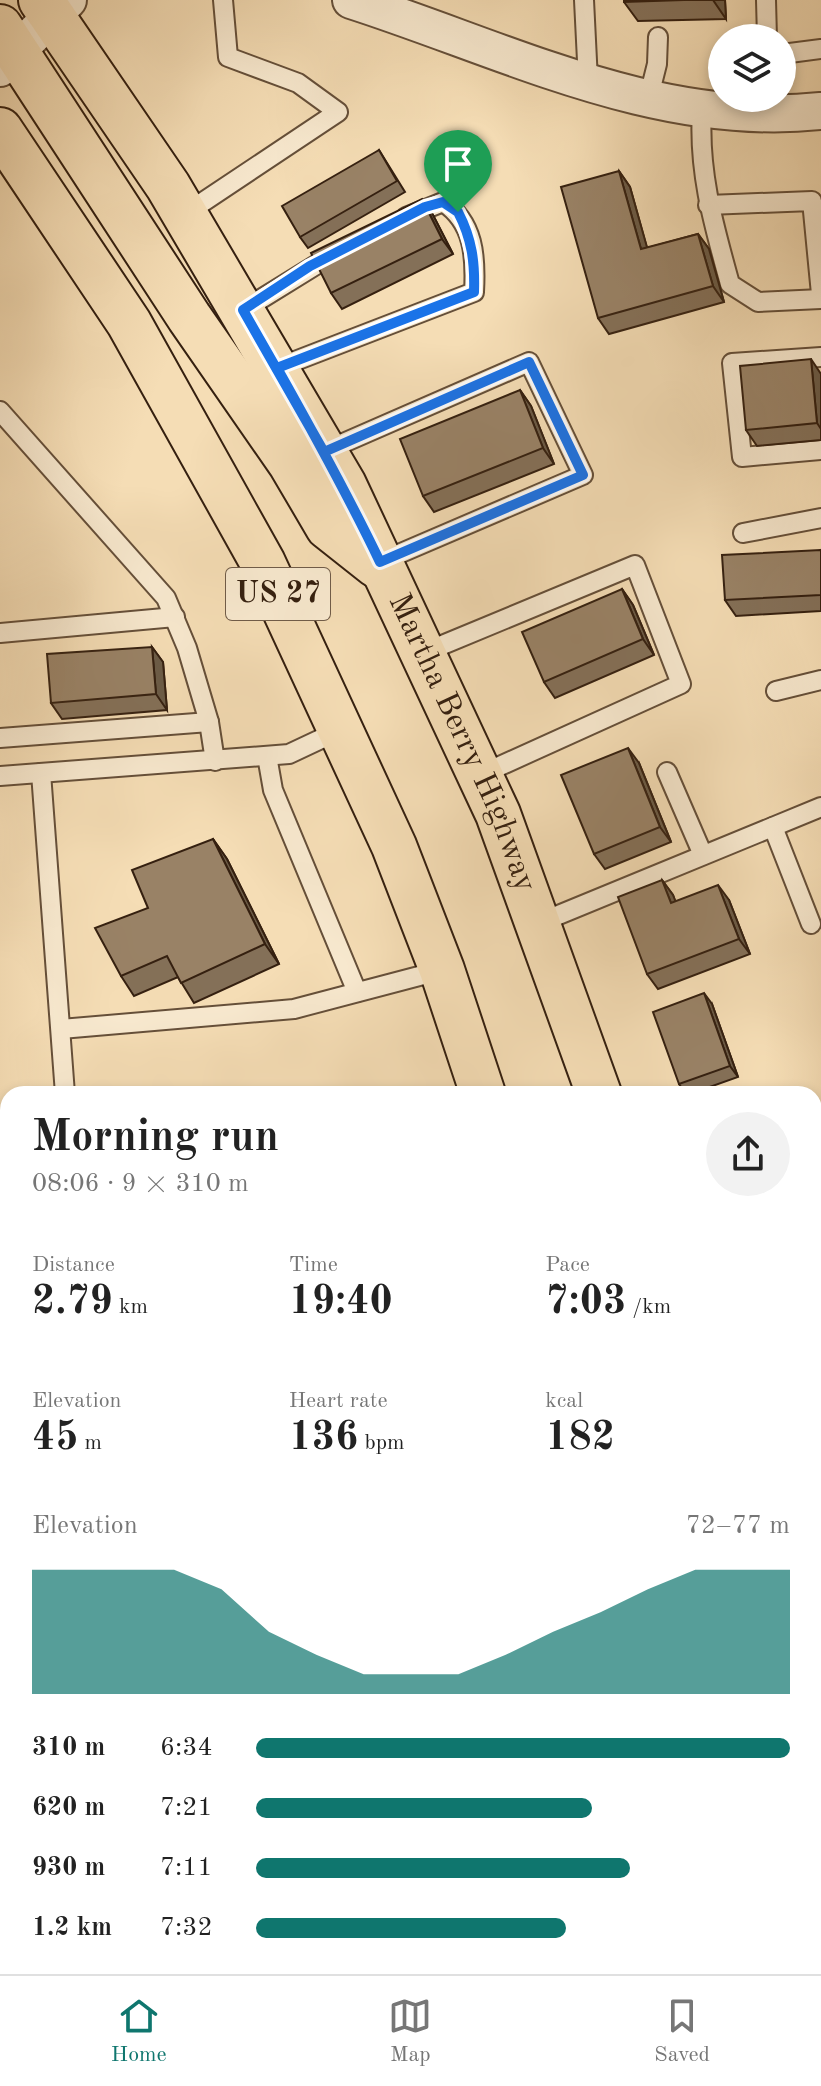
<!DOCTYPE html>
<meta charset="utf-8">
<style>
body{margin:0;font-family:"Old Standard TT",serif;background:#f2f2f2;color:#222;height:100vh;display:flex;flex-direction:column;font-size:30px;white-space:nowrap}
*{box-sizing:border-box;margin:0}
p{font-size:26px;color:#767676}
.icon{flex:none;width:44px;height:44px;fill:none;stroke:currentColor;stroke-width:2;stroke-linecap:round;stroke-linejoin:round}
.map{position:relative;flex:1;overflow:hidden}
.panel{position:absolute;left:0px;top:1086px;width:822px;height:888px;display:flex;flex-direction:column;background:#fff;border-radius:24px 24px 0 0;box-shadow:0 4px 12px #0003}
.panel>*{flex:none}
.tools{position:absolute;left:708px;top:24px;display:grid;gap:16px}
.tools a{display:grid;place-items:center;width:88px;height:88px;border-radius:50%;background:#fff;box-shadow:0 4px 12px #0003;font-size:40px}
.pin{position:absolute;display:grid;place-items:center;width:68px;height:68px;color:#fff;margin:-82px -34px;border-radius:50% 50% 50% 0;rotate:-45deg;box-shadow:0 0 8px #0007}
.pin .icon{rotate:45deg}
.round{display:grid;place-items:center;flex:none;width:84px;height:84px;border-radius:42px;background:#f2f2f2}
.overview{display:flex;align-items:center;justify-content:space-between;height:136px;padding:0 32px}
h1{font-size:44px;font-weight:600;line-height:60px}
.stats{display:grid;grid-template-columns:repeat(3,1fr);gap:12px;height:136px;padding:8px 32px}
.stats div{display:grid;align-content:center}
.stats b{font-size:40px;font-weight:600}
.stats small{font-size:22px;font-weight:400}
.stats p{font-size:22px}
.chart{height:224px;padding:16px 32px}
.chart p{display:flex;justify-content:space-between}
.chart svg{width:100%;height:144px;margin-top:8px;fill:#0f766e;opacity:.7}
ul{padding:0 32px;list-style:none;font-size:26px}
li{display:grid;grid-template-columns:128px 96px 1fr;align-items:center;height:60px}
li i{height:20px;border-radius:10px;background:#0f766e}
.tab-bar{display:flex;justify-content:space-around;align-items:center;height:112px;border-top:2px solid #e0e0e0;background:#fff;font-size:22px;color:#767676}
.tab-bar a{display:grid;justify-items:center;gap:4px}
.tab-bar .current{color:#0f766e}
.map>svg:first-child{display:block}
.lines{fill:none;stroke-linecap:round;stroke-linejoin:round}
.lane-casing{stroke:#654f39;stroke-width:22}
.street-casing{stroke:#654f39;stroke-width:40}
.secondary-casing{stroke:#352010;stroke-width:48}
.primary-casing{stroke:#352010;stroke-width:48}
.lane{stroke:#f8e9cf;stroke-width:18}
.street{stroke:#f8e9cf;stroke-width:36}
.secondary{stroke:#f8e9cf;stroke-width:44}
.primary{stroke:#f5ddb5;stroke-width:44}
.wall{fill:#847058;stroke:#352010;stroke-width:2}
.shaded-wall{fill:#6b5b47;stroke:#352010;stroke-width:2}
.building{fill:#998266;stroke:#352010;stroke-width:2}
.route-casing{stroke:#fff;stroke-width:16}
.route{stroke:#1a73e8;stroke-width:10}
.labels{text-anchor:middle;dominant-baseline:central;stroke-width:8;stroke-linejoin:round;paint-order:stroke}
.shield{fill:#f8e9cf;stroke:#705c49;stroke-width:2}
.shield-label{font-size:30px;font-weight:bold;fill:#352010}
.street-label{font-size:32px;fill:#352010;stroke:#f8e9cf}
</style>
<div class="map">
<svg width="821" height="1974" viewBox="0 0 821 1974">
<rect width="100%" height="100%" fill="#f5ddb5"/>
<filter id="stains"><feTurbulence type="fractalNoise" baseFrequency=".0025" numOctaves="4"/><feColorMatrix values="0 0 0 0 .2 0 0 0 0 .09 0 0 0 0 .02 0 0 0 .5 -.17"/></filter>
<radialGradient id="worn" r=".72"><stop offset=".6" stop-color="#630" stop-opacity="0"/><stop offset="1" stop-color="#630" stop-opacity=".3"/></radialGradient>
<g class="lines">
<defs>
<g id="lane">
<path d="M584 0 588 81"/>
<path d="M766 0 767 38"/>
<path d="M782 54 821 49"/>
<path d="M648 100 657 64 658 37"/>
<path d="M702 111C698 172 714 226 730 284L758 302 821 299"/>
<path d="M708 205 812 201 821 294"/>
<path d="M185 214 338 112 298 83 228 57 223 0"/>
<path d="M243 310 337 252"/>
<path d="M821 357 732 363 742 457 821 450"/>
<path d="M277 368 474 292C476 257 474 222 443 202L406 217"/>
<path d="M0 411 166 598 187 648 209 722 215 761"/>
<path d="M325 451 529 362 583 475 380 562"/>
<path d="M743 533 821 518"/>
<path d="M0 633 175 617"/>
<path d="M423 653 635 565 681 684 480 775"/>
<path d="M776 691 821 680"/>
<path d="M0 738 209 722"/>
<path d="M267 756 273 790 357 992"/>
<path d="M667 772 703 855"/>
<path d="M41 773 65 1094"/>
<path d="M0 776 289 754 340 730"/>
<path d="M773 827 811 924"/>
<path d="M539 923 821 807"/>
<path d="M61 1029 294 1009 442 970"/>
<path d="M814 1283 821 1282"/>
<path d="M0 1321H8"/>
<path d="M814 1368 821 1390"/>
<path d="M0 1385 8 1384"/>
<path d="M0 1694 8 1693"/>
<path d="M0 1872 8 1871"/>
<path d="M142 1966 158 1974"/>
<path d="M451 1966 452 1974"/>
<path d="M640 1966 642 1974"/>
<path d="M0 1971 86 1966"/>
<path d="M261 1974 385 1968"/>
</g>
<g id="street">
<path d="M351 0C504 49 657 129 821 111"/>
<path d="M0 68 68 0"/>
<path d="M814 1658 821 1654"/>
</g>
<path id="secondary" d="M0 1758 8 1757"/>
<g id="primary">
<path id="s1" d="M41 0 168 186 344 485 498 814 599 1094"/>
<path d="M0 27 189 317 291 464 328 527 376 565"/>
<path d="M0 130 129 323 263 563 394 846 442 970 483 1094"/>
<path d="M814 1814 821 1837"/>
<path d="M814 1945 821 1963"/>
<path d="M746 1966 748 1974"/>
</g>
</defs>
<use href="#lane" class="lane-casing"/>
<use href="#street" class="street-casing"/>
<use href="#secondary" class="secondary-casing"/>
<use href="#primary" class="primary-casing"/>
<use href="#lane" class="lane"/>
<use href="#street" class="street"/>
<use href="#secondary" class="secondary"/>
<use href="#primary" class="primary"/>
</g>
<g class="wall">
<path d="M624 0H725L726 19 638 21 624 2Z"/>
<path d="M379 150 405 192 308 248 300 237Z"/>
<path d="M619 171 630 187 647 248 698 234 709 249 724 302 609 334 598 318Z"/>
<path d="M433 215 453 254 342 309 331 293Z"/>
<path d="M821 374V440L757 446 746 430Z"/>
<path d="M520 390 531 406 554 464 434 512 423 496Z"/>
<path d="M821 550V611L736 616 725 600Z"/>
<path d="M622 589 633 605 654 655 555 698 544 682Z"/>
<path d="M152 647 163 662 167 710 62 719 51 703Z"/>
<path d="M639 763 671 842 605 869 594 854Z"/>
<path d="M213 839 227 859 279 964 194 1003 178 977 134 996 121 976 148 908Z"/>
<path d="M662 880 673 895 675 901 729 900 750 954 658 989 647 974Z"/>
<path d="M712 1004 738 1077 690 1094H686L679 1084Z"/>
<path d="M814 1140 819 1147 821 1153V1235L814 1237Z"/>
<path d="M0 1403H8V1637L0 1638Z"/>
</g>
<g class="shaded-wall">
<path d="M713 0H725L726 19Z"/>
<path d="M619 171 630 187 652 265 641 249Z"/>
<path d="M422 199 433 215 453 254 442 239Z"/>
<path d="M698 234 709 249 724 302 713 286Z"/>
<path d="M811 359 821 374V429L817 423Z"/>
<path d="M520 390 531 406 554 464 543 448Z"/>
<path d="M622 589 633 605 654 655 643 639Z"/>
<path d="M152 647 163 662 167 710 156 694Z"/>
<path d="M628 748 639 763 671 842 660 827Z"/>
<path d="M213 839 227 859 279 964 265 944Z"/>
<path d="M662 880 673 895 682 918 671 903Z"/>
<path d="M718 885 729 900 750 954 739 939Z"/>
<path d="M704 993 712 1004 738 1077 730 1066Z"/>
<path d="M814 1140 819 1147 821 1153V1168L814 1149Z"/>
<path d="M0 1614 7 1624 8 1637 0 1625Z"/>
</g>
<g class="building">
<path d="M624 0H684L624 2Z"/>
<path d="M379 150 397 181 300 237 282 206Z"/>
<path d="M619 171 641 249 698 234 713 286 598 318 561 187Z"/>
<path d="M422 199 442 239 331 293 311 253Z"/>
<path d="M811 359 817 423 746 430 740 366Z"/>
<path d="M520 390 543 448 423 496 400 439Z"/>
<path d="M821 550V595L725 600 722 555Z"/>
<path d="M622 589 643 639 544 682 522 632Z"/>
<path d="M152 647 156 694 51 703 47 654Z"/>
<path d="M628 748 660 827 594 854 561 775Z"/>
<path d="M213 839 265 944 181 983 167 956 121 976 95 928 148 908 132 870Z"/>
<path d="M662 880 671 903 718 885 739 939 647 974 618 897Z"/>
<path d="M704 993 730 1066 679 1084 653 1012Z"/>
<path d="M814 1149 821 1168V1215L814 1218Z"/>
<rect x="0" y="1403" width="8" height="201"/>
<path d="M461 1966H613L615 1974H463Z"/>
</g>
<g class="lines">
<defs>
<path id="route" d="M458 212C472 239 475 262 474 292L277 368C313 432 348 495 380 562L583 475 529 362 324 452 243 310 310 266 425 207 443 202 458 212"/>
</defs>
<use href="#route" class="route-casing"/>
<use href="#route" class="route"/>
</g>
<g class="labels">
<rect class="shield" x="226" y="568" width="104" height="52" rx="6"/>
<g class="shield-label">
<text x="278" y="594">US 27</text>
</g>
<g class="street-label">
<text stroke="none"><textPath href="#s1" startOffset="856">Martha Berry Highway</textPath></text>
</g>
</g>
<rect width="100%" height="100%" filter="url(#stains)"/>
<rect width="100%" height="100%" fill="url(#worn)"/>
</svg>
<div class="tools">
<a><svg class="icon" aria-label="layers" viewBox="0 0 24 24"><path d="M12 4l9 5-9 5-9-5zM3 14l9 5 9-5"/></svg></a>
</div>
<div class="pin" style="left:458px;top:212px;background:#1e9e55"><svg class="icon" aria-label="arrive" viewBox="0 0 24 24"><path d="M6 21V4h12l-3 4 3 4H6"/></svg></div>
<section class="panel">
<div class="overview"><div><h1>Morning run</h1><p>08:06 · 9 × 310 m</p></div><a class="round"><svg class="icon" aria-label="share" viewBox="0 0 24 24"><path d="M12 15V3M7 8l5-5 5 5M5 13v7h14v-7"/></svg></a></div>
<div class="stats">
<div><p>Distance</p><b>2.79<small> km</small></b></div>
<div><p>Time</p><b>19:40</b></div>
<div><p>Pace</p><b>7:03<small> /km</small></b></div>
</div>
<div class="stats">
<div><p>Elevation</p><b>45<small> m</small></b></div>
<div><p>Heart rate</p><b>136<small> bpm</small></b></div>
<div><p>kcal</p><b>182</b></div>
</div>
<div class="chart"><p><span>Elevation</span>72–77 m</p>
<svg viewBox="0 0 160 44" preserveAspectRatio="none"><path d="M0 44V6L10 6L20 6L30 6L40 12L50 25L60 32L70 38L80 38L90 38L100 32L110 25L120 19L130 12L140 6L150 6L160 6V44z"/></svg>
</div>
<ul>
<li><b>310 m</b>6:34<i style="width:100%"></i></li>
<li><b>620 m</b>7:21<i style="width:63%"></i></li>
<li><b>930 m</b>7:11<i style="width:70%"></i></li>
<li><b>1.2 km</b>7:32<i style="width:58%"></i></li>
</ul>
</section>
</div>
<nav class="tab-bar">
<a class="current"><svg class="icon" aria-label="home" viewBox="0 0 24 24"><path d="M3 11l9-7 9 7M6 9v11h12V9"/></svg>Home</a>
<a><svg class="icon" aria-label="map" viewBox="0 0 24 24"><path d="M3 6l6-2 6 2 6-2v14l-6 2-6-2-6 2zM9 4v14M15 6v14"/></svg>Map</a>
<a><svg class="icon" aria-label="saved" viewBox="0 0 24 24"><path d="M7 4h10v16l-5-4-5 4z"/></svg>Saved</a>
</nav>
